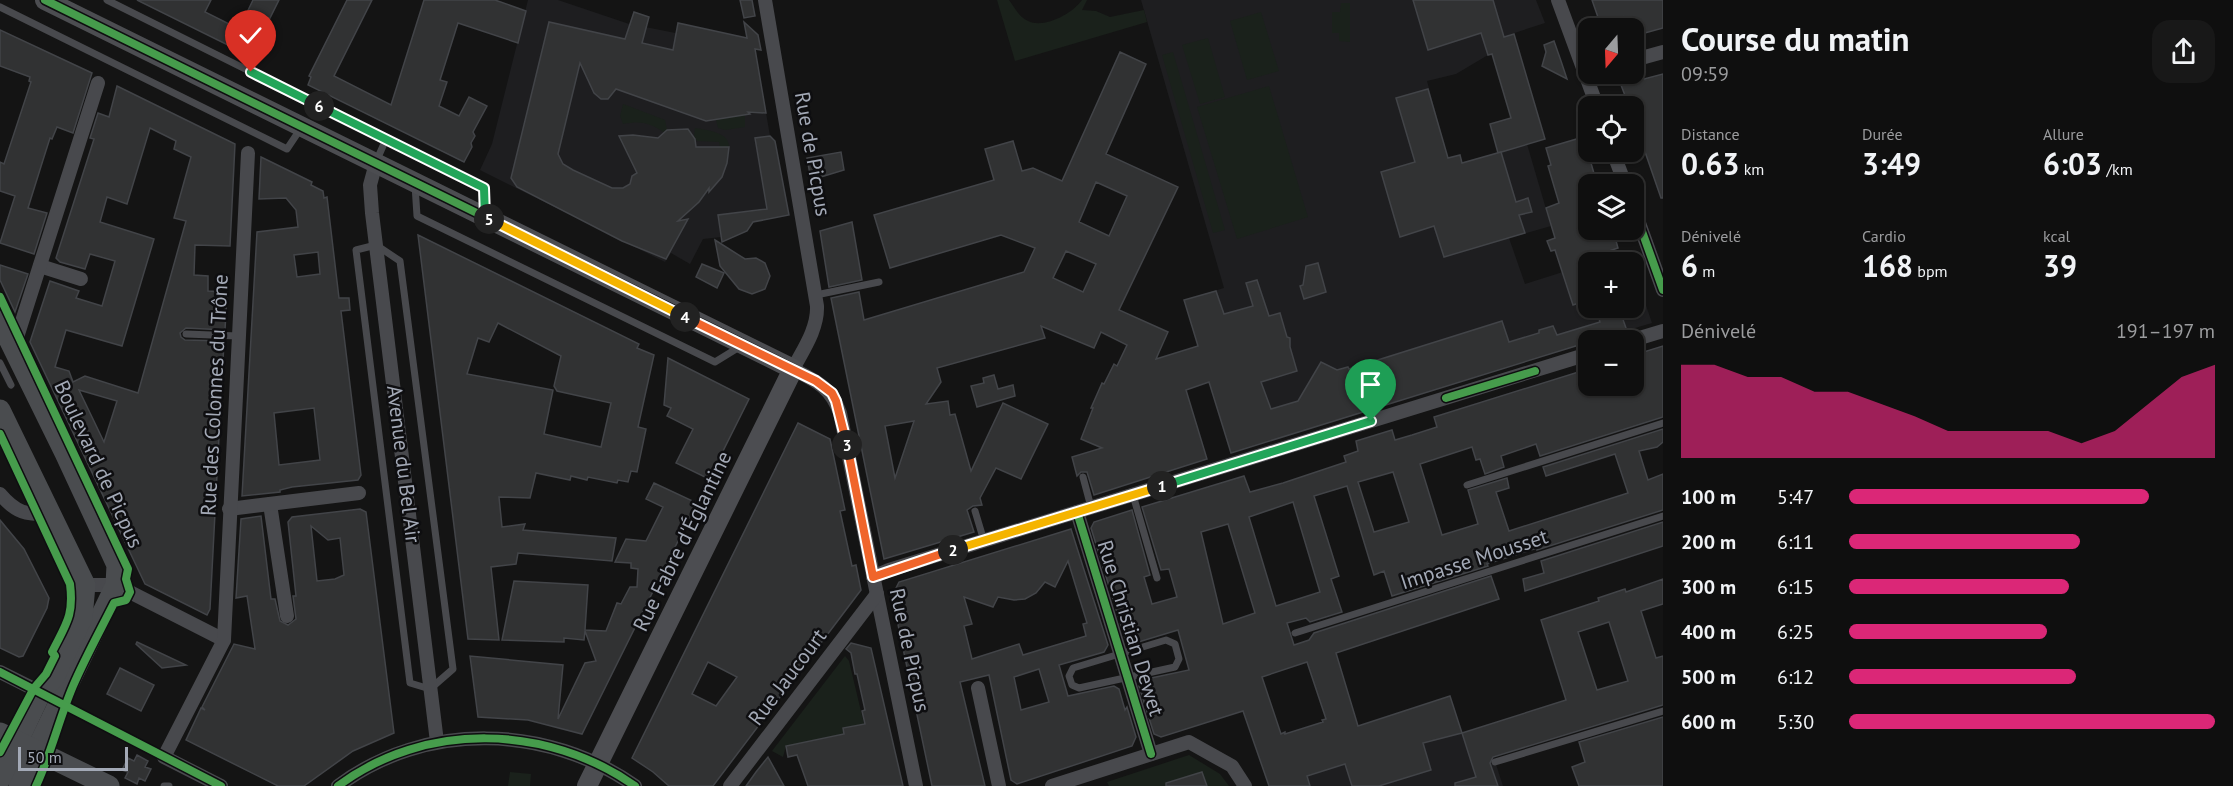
<!DOCTYPE html>
<html lang="fr">
<meta charset="utf-8">
<style>
body{margin:0;font-family:"PT Sans",sans-serif;background:#181818;color:#f1f3f6;height:100vh;display:flex;flex-direction:column;font-size:22px;white-space:nowrap}
*{box-sizing:border-box;margin:0}
p{font-size:20px;color:#9b9c9e}
.icon{flex:none;width:33px;height:33px;fill:none;stroke:currentColor;stroke-width:2;stroke-linecap:round;stroke-linejoin:round}
.map{position:relative;flex:1;overflow:hidden}
.sheet{display:flex;flex-direction:column;background:#0f0f0f;width:570px}
.sheet>*{flex:none}
.needle{width:39px;rotate:199deg}
.buttons{position:absolute;left:1578px;top:18px;display:grid;gap:12px}
.buttons a{display:grid;place-items:center;width:66px;height:66px;border-radius:12px;background:#0f0f0f;box-shadow:0 2px 4px #0004,0 0 0 2px #2f2f2f;font-size:30px}
.scale{position:absolute;left:18px;bottom:15px;width:110px;box-sizing:border-box;padding-left:6px;border:3px solid #a3a9b6;border-top:0;font-size:16px;line-height:21px;white-space:nowrap;color:#a3a9b6;-webkit-text-stroke:4px #0e0e10;paint-order:stroke}
.pin{position:absolute;display:grid;place-items:center;width:51px;height:51px;color:#fff;margin:-62px -26px;border-radius:50% 50% 50% 0;rotate:-45deg;box-shadow:0 0 6px #0007}
.pin .icon{rotate:45deg}
.km{position:absolute;width:30px;height:30px;margin:-15px;border-radius:50%;background:#222;color:#fff;font-size:16px;line-height:30px;text-align:center}
.round{display:grid;place-items:center;flex:none;width:63px;height:63px;border-radius:18px;background:#181818}
.summary{display:flex;align-items:center;justify-content:space-between;height:102px;padding:0 18px}
h1{font-size:33px;font-weight:700;line-height:45px}
.stats{display:grid;grid-template-columns:repeat(3,1fr);gap:9px;height:102px;padding:6px 18px}
.stats div{display:grid;align-content:center}
.stats b{font-size:30px;font-weight:700}
.stats small{font-size:16px;font-weight:400}
.stats p{font-size:16px}
.chart{height:168px;padding:12px 18px}
.chart p{display:flex;justify-content:space-between}
.chart svg{width:100%;height:108px;margin-top:6px;fill:#db2777;opacity:.7}
ul{padding:0 18px;list-style:none;font-size:20px}
li{display:grid;grid-template-columns:96px 72px 1fr;align-items:center;height:45px}
li i{height:15px;border-radius:8px;background:#db2777}
main{display:flex;flex:1;min-height:0}
.map>svg:first-child{display:block}
.built{fill:#1e1e20}
.green{fill:#1a211b}
.building{fill:#313233;stroke:#424448;stroke-width:1.5;fill-rule:evenodd}
.lines{fill:none;stroke-linecap:round;stroke-linejoin:round}
.lane{stroke:#48494d;stroke-width:7}
.street{stroke:#48494d;stroke-width:14}
.secondary{stroke:#4c4d51;stroke-width:20}
.primary{stroke:#4a4c4f;stroke-width:21}
.cycleway-casing{stroke:#0e0e10;stroke-width:11}
.cycleway{stroke:#469c4c;stroke-width:8}
.split-1-casing{stroke:#fff;stroke-width:12}
.split-2-casing{stroke:#fff;stroke-width:12}
.split-3-casing{stroke:#fff;stroke-width:12}
.split-4-casing{stroke:#fff;stroke-width:12}
.split-5-casing{stroke:#fff;stroke-width:12}
.split-6-casing{stroke:#fff;stroke-width:12}
.split-7-casing{stroke:#fff;stroke-width:12}
.split-1{stroke:#22a559;stroke-width:8}
.split-2{stroke:#f5b400;stroke-width:8}
.split-3{stroke:#f0652b;stroke-width:8}
.split-4{stroke:#f0652b;stroke-width:8}
.split-5{stroke:#f5b400;stroke-width:8}
.split-6{stroke:#22a559;stroke-width:8}
.split-7{stroke:#22a559;stroke-width:8}
.labels{text-anchor:middle;dominant-baseline:central;stroke-width:5;stroke-linejoin:round;paint-order:stroke}
.street-label{font-size:21px;fill:#a3a9b6;stroke:#0e0e10}
</style>
<main>
<div class="map">
<svg width="1663" height="786" viewBox="0 0 1663 786">
<rect width="100%" height="100%" fill="#141414"/>
<g class="built">
<path d="M528 0H558L644 29 645 27 755 49 770 136 775 141 787 215 767 208 718 215 721 237 703 239 690 264 671 253 665 262 480 170 492 144Z"/>
<path d="M1141 0H1536L1545 23 1493 40 1488 55 1456 74 1427 81 1450 166 1527 144 1551 226 1509 238 1525 284 1588 264V308H1634V270L1652 323 1594 340H1588V342L1231 453 1184 300 1224 288Z"/>
<path d="M1627 252 1631 262H1593Z"/>
<path d="M1450 696 1472 763 1473 764 1494 758 1503 786H1269L1259 758Z"/>
</g>
<g class="green">
<path d="M997 0H1009C1015 8 1019 17 1028 21 1044 29 1072 14 1082 0H1087L1082 10 1096 11 1110 17 1144 10 1147 22 1015 61Z"/>
<path d="M1341 3H1350V42L1339 41V33H1332V12H1340Z"/>
<path d="M1261 12 1279 71 1247 80 1230 21Z"/>
<path d="M1208 38 1225 97 1200 104 1182 45Z"/>
<path d="M1173 52 1225 230 1213 233 1162 55Z"/>
<path d="M1269 86 1308 217 1237 239 1197 107Z"/>
<path d="M623 104 665 120 667 130 663 132C649 122 640 121 623 124L620 116Z"/>
<path d="M745 115V127L725 130 718 128 716 120Z"/>
<path d="M695 128C707 130 729 132 729 147H720L719 142 697 141 694 136Z"/>
<path d="M845 656 849 661 864 724 843 728 844 734 786 746 783 757 772 751Z"/>
<path d="M1189 755 1220 774 1229 786H1109L1107 782Z"/>
<path d="M510 772 531 774 530 786H508Z"/>
</g>
<g class="building">
<path d="M137 0H211L205 12 239 29 253 0H279L255 48 252 47 248 55Z"/>
<path d="M347 0H372L334 76 391 105 424 0H495L526 11 518 43 458 23 440 80 447 82 439 106 459 116 469 97 487 106 473 132 475 136 471 143 472 147 464 162 308 85 311 77 309 76Z"/>
<path d="M740 0H752L755 16 744 18Z"/>
<path d="M1413 0H1493L1504 37 1514 34 1545 139 1498 153 1490 124 1511 118 1492 54 1488 55 1481 33 1428 50Z"/>
<path d="M1592 0H1663V28L1634 36V28H1615L1622 17 1600 23Z"/>
<path d="M634 12 649 17 642 43 673 50 678 23 747 38 744 22 758 35 761 50 755 49 766 113 748 112 750 114 706 121 616 89 608 99H601L594 93 580 63 558 154 563 164 573 170 612 188H623L630 184 632 176 637 173 619 136 633 135 658 138 667 130 688 129 695 139 696 147H729L727 163 722 177 709 192V188L699 202 678 221 688 219 666 259 622 241 517 187 511 178 549 22 625 39Z"/>
<path d="M0 30 92 73 73 133 57 127 52 139 50 138 43 160 28 208 47 213 34 254 0 243 15 196 0 191V162L4 164 31 82 29 81 30 77 0 66Z"/>
<path d="M1554 41 1561 61 1567 79 1542 66 1546 52 1544 45Z"/>
<path d="M1120 52 1146 64 1106 154 1178 187 1119 310 1168 332 1156 359 1198 346 1184 300 1216 291 1224 314 1253 306 1246 283 1257 280 1269 316 1280 313 1287 337 1290 338V347L1297 371 1261 382 1271 409 1298 401 1321 362 1337 370 1348 367 1349 369 1502 321 1509 342 1539 333V330L1553 326 1557 335 1600 322 1596 308H1619L1627 331 1578 343 1579 345 1231 453 1209 382 1186 390 1207 459 1094 495 1087 472H1081L1077 476 1072 457 1102 448 1081 439 1093 408H1091L1102 383 1104 384 1114 364 1117 366 1127 345 1101 332 1094 348 1041 326 1045 338 937 368 941 382 926 404 948 401 950 415 955 414 971 471 1003 403 1048 424 1021 479 996 468 980 498 982 505 973 506 967 510 974 532 884 559 831 298 859 292 864 320 1024 272 1035 248 1001 235 890 268 874 215 994 180 985 149 1013 141 1022 171 1033 168 1062 181ZM1096 182 1127 196 1109 236 1079 222ZM1066 251 1096 264 1083 292 1053 278ZM914 421 895 478 885 426Z"/>
<path d="M1663 74V198H1661L1634 120V106H1629L1621 85Z"/>
<path d="M117 86 235 144 230 246 195 245 194 275 208 276V291L227 292 225 330 186 328 180 333 181 337 185 340 224 341 210 609 207 615 145 584 30 342 50 281 79 291 76 298 102 306 115 261 90 254 85 269 60 262 56 258 94 139 90 138 98 113 109 117ZM150 128 176 141 174 149 191 157 174 218 186 221 138 393 85 376 73 382 69 371 55 367 66 330 122 346 154 239 100 222 107 197 127 204ZM79 390 117 401 104 442Z"/>
<path d="M1428 89 1448 158 1460 155 1462 163 1501 152 1516 202 1528 198 1532 212 1519 215 1525 233 1444 257 1434 226 1400 237 1381 172 1415 162 1396 98Z"/>
<path d="M770 136 775 141 789 215 753 222 747 231 722 242 718 215 767 209 755 138Z"/>
<path d="M1580 138 1584 150 1587 149 1597 184H1588V230H1613L1618 248 1606 252 1609 262H1588V300L1573 305 1555 250 1551 251 1547 241 1555 238 1546 208 1559 203 1548 166 1551 165 1546 148Z"/>
<path d="M841 152 844 170 811 180 807 158Z"/>
<path d="M261 157 312 182 311 185 323 191 324 198 327 197 339 298H349L350 310 341 311 361 475 358 480 292 487 280 490V492L242 496 257 232 298 227 296 210 286 198 259 199ZM318 252 320 274 297 277 294 255ZM314 408 320 460 279 465 274 413Z"/>
<path d="M852 222 862 280 829 287 820 231Z"/>
<path d="M418 235 639 344 637 348 654 355 638 427 646 429 637 472 631 471 628 482 618 480 617 483 588 477 587 480 571 476 570 480 536 473 530 498 499 497 502 527 525 524 523 530 616 538 612 561 518 553 516 564 491 567 499 640 468 639ZM498 323 561 356 554 386 557 391 611 403 601 447 544 434 553 390 467 374 478 338 489 342Z"/>
<path d="M715 240 745 259 756 258 765 263 770 276 765 289 752 294 739 289 720 266Z"/>
<path d="M1318 263 1326 292 1304 299 1300 286 1303 285 1306 266Z"/>
<path d="M702 264 724 273 717 288 696 277Z"/>
<path d="M0 265 28 274 15 312 0 280Z"/>
<path d="M1663 346V417L1540 456 1536 444 1501 456 1504 467 1485 474 1480 459 1476 460 1472 447 1420 464 1442 535 1478 524 1468 490 1507 478 1509 488 1496 492 1509 531 1628 493 1615 454 1546 476 1543 467 1663 429V442L1657 447 1639 451 1648 480 1663 474V510L1537 550V548L1487 564 1488 566 1392 596 1384 571 1374 575 1347 486 1314 496 1339 576 1331 579 1342 612 1310 622 1306 618 1287 623 1294 645 1309 640 1314 633 1491 576 1499 599 1336 653 1358 726 1450 696 1462 733 1566 700 1541 620 1599 601 1598 598 1625 589 1626 592 1663 579V604L1641 611 1656 658 1663 656V705L1493 757 1490 763 1498 786H1455V783L1476 777 1462 733 1423 743 1431 770 1379 786H1352L1345 764 1307 776 1310 786H1269L1243 711 1161 737 1154 734 1139 686 1142 680 1189 670 1178 630 1132 644 1126 641 1091 528 1094 522 1132 510 1150 575 1144 577 1152 604 1177 597 1169 569 1161 570 1142 507 1244 476 1250 492 1283 483 1346 462 1344 456 1358 451 1356 441 1392 430 1395 440 1412 435 1437 427 1434 417 1588 369V386H1634V355ZM1393 472 1409 522 1374 532 1358 482ZM1293 502 1320 592 1276 606 1249 517ZM1228 524 1255 613 1223 624 1201 532ZM1609 622 1628 681 1597 690 1578 632ZM1307 662 1326 719 1322 720 1323 722 1285 734V732L1281 734 1262 677Z"/>
<path d="M668 358 749 399 709 479 676 463 693 429 667 416 671 408 664 405Z"/>
<path d="M994 375 998 389 1013 385 1015 396 977 407 971 386 984 383 983 378Z"/>
<path d="M798 423 830 439 845 510 840 511 852 566 856 565 861 590 713 786H669L653 772 632 758ZM708 662 737 677 716 706 692 694Z"/>
<path d="M654 483 697 503 582 734 528 720 478 717 470 656 563 665 558 719 585 663 596 661 585 631 584 640 564 638V642L502 640 514 581 588 585 585 630 606 631 617 603 621 604 630 587H637L638 569 631 568V563L615 562 626 539 646 541 663 507 646 499Z"/>
<path d="M360 509 366 512 394 733 353 751 304 786H278L186 740 201 708 205 710 202 707 234 644 255 649 247 596 236 598 241 519 261 516 271 599H275L280 621 288 625 296 619 293 596H296L288 522 292 517ZM311 526 328 540 340 538 344 575 335 579 317 581Z"/>
<path d="M0 520 24 549 49 598 47 608 23 656 19 657 0 648Z"/>
<path d="M1663 522V546L1525 591 1523 579 1544 573 1541 561Z"/>
<path d="M1071 529 1108 645 1104 652 1059 665 1068 696 1114 686 1119 689 1125 710 1127 707 1136 737 1132 746 1017 784 1011 780 989 675 960 682 985 786H932L892 596 899 582ZM1068 561 1087 623 1083 624 1086 636 1023 655 1019 644 972 659 964 626 972 624 964 597 993 607 998 597 1014 600 1025 599 1036 593 1045 582 1055 587ZM1039 669 1049 702 1021 710 1014 677Z"/>
<path d="M137 642 186 665 162 668 136 644Z"/>
<path d="M851 643 871 648 903 786H808L797 755 788 757 786 746 844 734 843 728 865 724 862 711 865 710 857 674H855L851 653 846 649Z"/>
<path d="M120 668 154 685 141 711 107 694Z"/>
<path d="M1663 717V786H1579L1572 767 1585 762 1579 742Z"/>
<path d="M137 755 148 761 145 767 151 769 145 781 139 778 137 784 125 778 128 772 122 770 128 758 134 761Z"/>
<path d="M768 757 784 786H746L756 772Z"/>
<path d="M1202 772 1207 786H1166V783Z"/>
</g>
<g class="lines">
<g class="lane">
<path d="M107 0 484 188 485 214"/>
<path d="M0 7 287 149 301 128"/>
<path d="M376 162 386 139"/>
<path d="M415 185 417 216 715 362 741 346"/>
<path d="M376 245 400 261 453 669 430 689 410 683 356 250Z"/>
<path d="M816 295 879 282"/>
<path d="M186 334 238 336"/>
<path d="M0 363 11 385"/>
<path d="M1083 477 1091 507"/>
<path d="M1467 485 1663 423"/>
<path d="M1133 495 1157 578"/>
<path d="M975 511 984 541"/>
<path d="M1295 633 1663 516"/>
<path d="M1166 640 1175 644 1179 659 1175 667 1079 688 1072 685 1069 676 1073 668Z"/>
<path d="M1495 762 1663 711"/>
<path d="M164 786H169"/>
</g>
<g class="street">
<path d="M765 0 817 306C818 329 803 350 793 369 816 381 831 387 840 413L916 786"/>
<path d="M1558 0 1597 106"/>
<path d="M1634 60 1663 52"/>
<path d="M1613 152 1625 184"/>
<path d="M376 163 370 185 372 213 437 742"/>
<path d="M1634 209 1663 290"/>
<path d="M40 266 81 279"/>
<path d="M1633 340 1663 331"/>
<path d="M12 347 18 334 98 83"/>
<path d="M0 494C17 514 26 514 51 515"/>
<path d="M270 504 287 616"/>
<path d="M229 509 359 493"/>
<path d="M1077 512 1151 754"/>
<path d="M873 577 889 570 1588 354"/>
<path d="M85 585H116L224 640"/>
<path d="M0 672 46 695"/>
<path d="M978 688 999 786"/>
<path d="M221 786 164 757 224 640 248 153"/>
<path d="M338 786C425 721 547 724 635 786"/>
<path d="M730 786 877 594"/>
<path d="M1052 786 1189 742 1232 766 1245 786"/>
</g>
<path class="secondary" d="M45 0 793 369 587 786"/>
<g class="primary">
<path d="M0 321 65 453 117 565 116 585 19 786"/>
<path d="M0 410 85 585 82 618 54 677 41 692 0 779"/>
<path d="M0 733 109 786"/>
</g>
<defs>
<g id="cycleway">
<path d="M45 0 793 369 816 381 832 393"/>
<path d="M1634 209 1663 290"/>
<path d="M0 297 128 569 126 579 130 592 126 600 114 603C100 631 85 658 73 686 59 719 51 754 36 786"/>
<path d="M1446 398 1535 371"/>
<path d="M0 434 70 584C74 616 66 624 52 652L55 656 46 674 34 688 0 752"/>
<path d="M1077 512 1151 754"/>
<path d="M1017 530 1133 495"/>
<path d="M0 672 221 786"/>
<path d="M338 786C425 721 547 724 635 786"/>
</g>
</defs>
<use href="#cycleway" class="cycleway-casing"/>
<use href="#cycleway" class="cycleway"/>
</g>
<g class="lines">
<defs>
<path id="split-1" d="M1162 486 1371 421"/>
<path id="split-2" d="M953 550 1162 486"/>
<path id="split-3" d="M847 445 873 577 953 550"/>
<path id="split-4" d="M685 317 816 381 832 393 836 401 847 445"/>
<path id="split-5" d="M489 219 685 317"/>
<path id="split-6" d="M319 106 484 188 485 217 489 219"/>
<path id="split-7" d="M251 72 319 106"/>
</defs>
<use href="#split-1" class="split-1-casing"/>
<use href="#split-2" class="split-2-casing"/>
<use href="#split-3" class="split-3-casing"/>
<use href="#split-4" class="split-4-casing"/>
<use href="#split-5" class="split-5-casing"/>
<use href="#split-6" class="split-6-casing"/>
<use href="#split-7" class="split-7-casing"/>
<use href="#split-1" class="split-1"/>
<use href="#split-2" class="split-2"/>
<use href="#split-3" class="split-3"/>
<use href="#split-4" class="split-4"/>
<use href="#split-5" class="split-5"/>
<use href="#split-6" class="split-6"/>
<use href="#split-7" class="split-7"/>
</g>
<g class="labels">
<g class="street-label">
<text transform="translate(813 154) rotate(80)">Rue de Picpus</text>
<text transform="translate(214 395) rotate(-87)">Rue des Colonnes du Trône</text>
<text transform="translate(99 464) rotate(65)">Boulevard de Picpus</text>
<text transform="translate(404 464) rotate(83)">Avenue du Bel Air</text>
<text transform="translate(682 541) rotate(-64)">Rue Fabre d'Églantine</text>
<text transform="translate(1474 559) rotate(-18)">Impasse Mousset</text>
<text transform="translate(1131 628) rotate(73)">Rue Christian Dewet</text>
<text transform="translate(910 650) rotate(78)">Rue de Picpus</text>
<text transform="translate(787 677) rotate(-53)">Rue Jaucourt</text>
</g>
</g>
</svg>
<div class="buttons">
<a><svg class="needle" viewBox="-14 -14 28 28"><path d="M0-13l5 13h-10z" fill="#e53935"/><path d="M0 13l5-13h-10z" fill="#9b9c9e"/></svg></a>
<a><svg class="icon" aria-label="locate" viewBox="0 0 24 24"><circle cx="12" cy="12" r="6"/><path d="M12 2v4M12 18v4M2 12h4M18 12h4"/></svg></a>
<a><svg class="icon" aria-label="layers" viewBox="0 0 24 24"><path d="M12 4l9 5-9 5-9-5zM3 14l9 5 9-5"/></svg></a>
<a>+</a>
<a>−</a>
</div>
<div class="scale">50 m</div>
<div class="pin" style="left:1371px;top:421px;background:#1e9e55"><svg class="icon" aria-label="arrive" viewBox="0 0 24 24"><path d="M6 21V4h12l-3 4 3 4H6"/></svg></div>
<div class="pin" style="left:251px;top:72px;background:#d93025"><svg class="icon" aria-label="check" viewBox="0 0 24 24"><path d="M5 12l5 5 9-10"/></svg></div>
<b class="km" style="left:1162px;top:486px">1</b>
<b class="km" style="left:953px;top:550px">2</b>
<b class="km" style="left:847px;top:445px">3</b>
<b class="km" style="left:685px;top:317px">4</b>
<b class="km" style="left:489px;top:219px">5</b>
<b class="km" style="left:319px;top:106px">6</b>
</div>
<section class="sheet">
<div class="summary"><div><h1>Course du matin</h1><p>09:59</p></div><a class="round"><svg class="icon" aria-label="share" viewBox="0 0 24 24"><path d="M12 15V3M7 8l5-5 5 5M5 13v7h14v-7"/></svg></a></div>
<div class="stats">
<div><p>Distance</p><b>0.63<small> km</small></b></div>
<div><p>Durée</p><b>3:49</b></div>
<div><p>Allure</p><b>6:03<small> /km</small></b></div>
</div>
<div class="stats">
<div><p>Dénivelé</p><b>6<small> m</small></b></div>
<div><p>Cardio</p><b>168<small> bpm</small></b></div>
<div><p>kcal</p><b>39</b></div>
</div>
<div class="chart"><p><span>Dénivelé</span>191–197 m</p>
<svg viewBox="0 0 160 44" preserveAspectRatio="none"><path d="M0 44V6L10 6L20 11L30 11L40 17L50 17L60 22L70 27L80 33L90 33L100 33L110 33L120 38L130 33L140 22L150 11L160 6V44z"/></svg>
</div>
<ul>
<li><b>100 m</b>5:47<i style="width:82%"></i></li>
<li><b>200 m</b>6:11<i style="width:63%"></i></li>
<li><b>300 m</b>6:15<i style="width:60%"></i></li>
<li><b>400 m</b>6:25<i style="width:54%"></i></li>
<li><b>500 m</b>6:12<i style="width:62%"></i></li>
<li><b>600 m</b>5:30<i style="width:100%"></i></li>
</ul>
</section>
</main>
